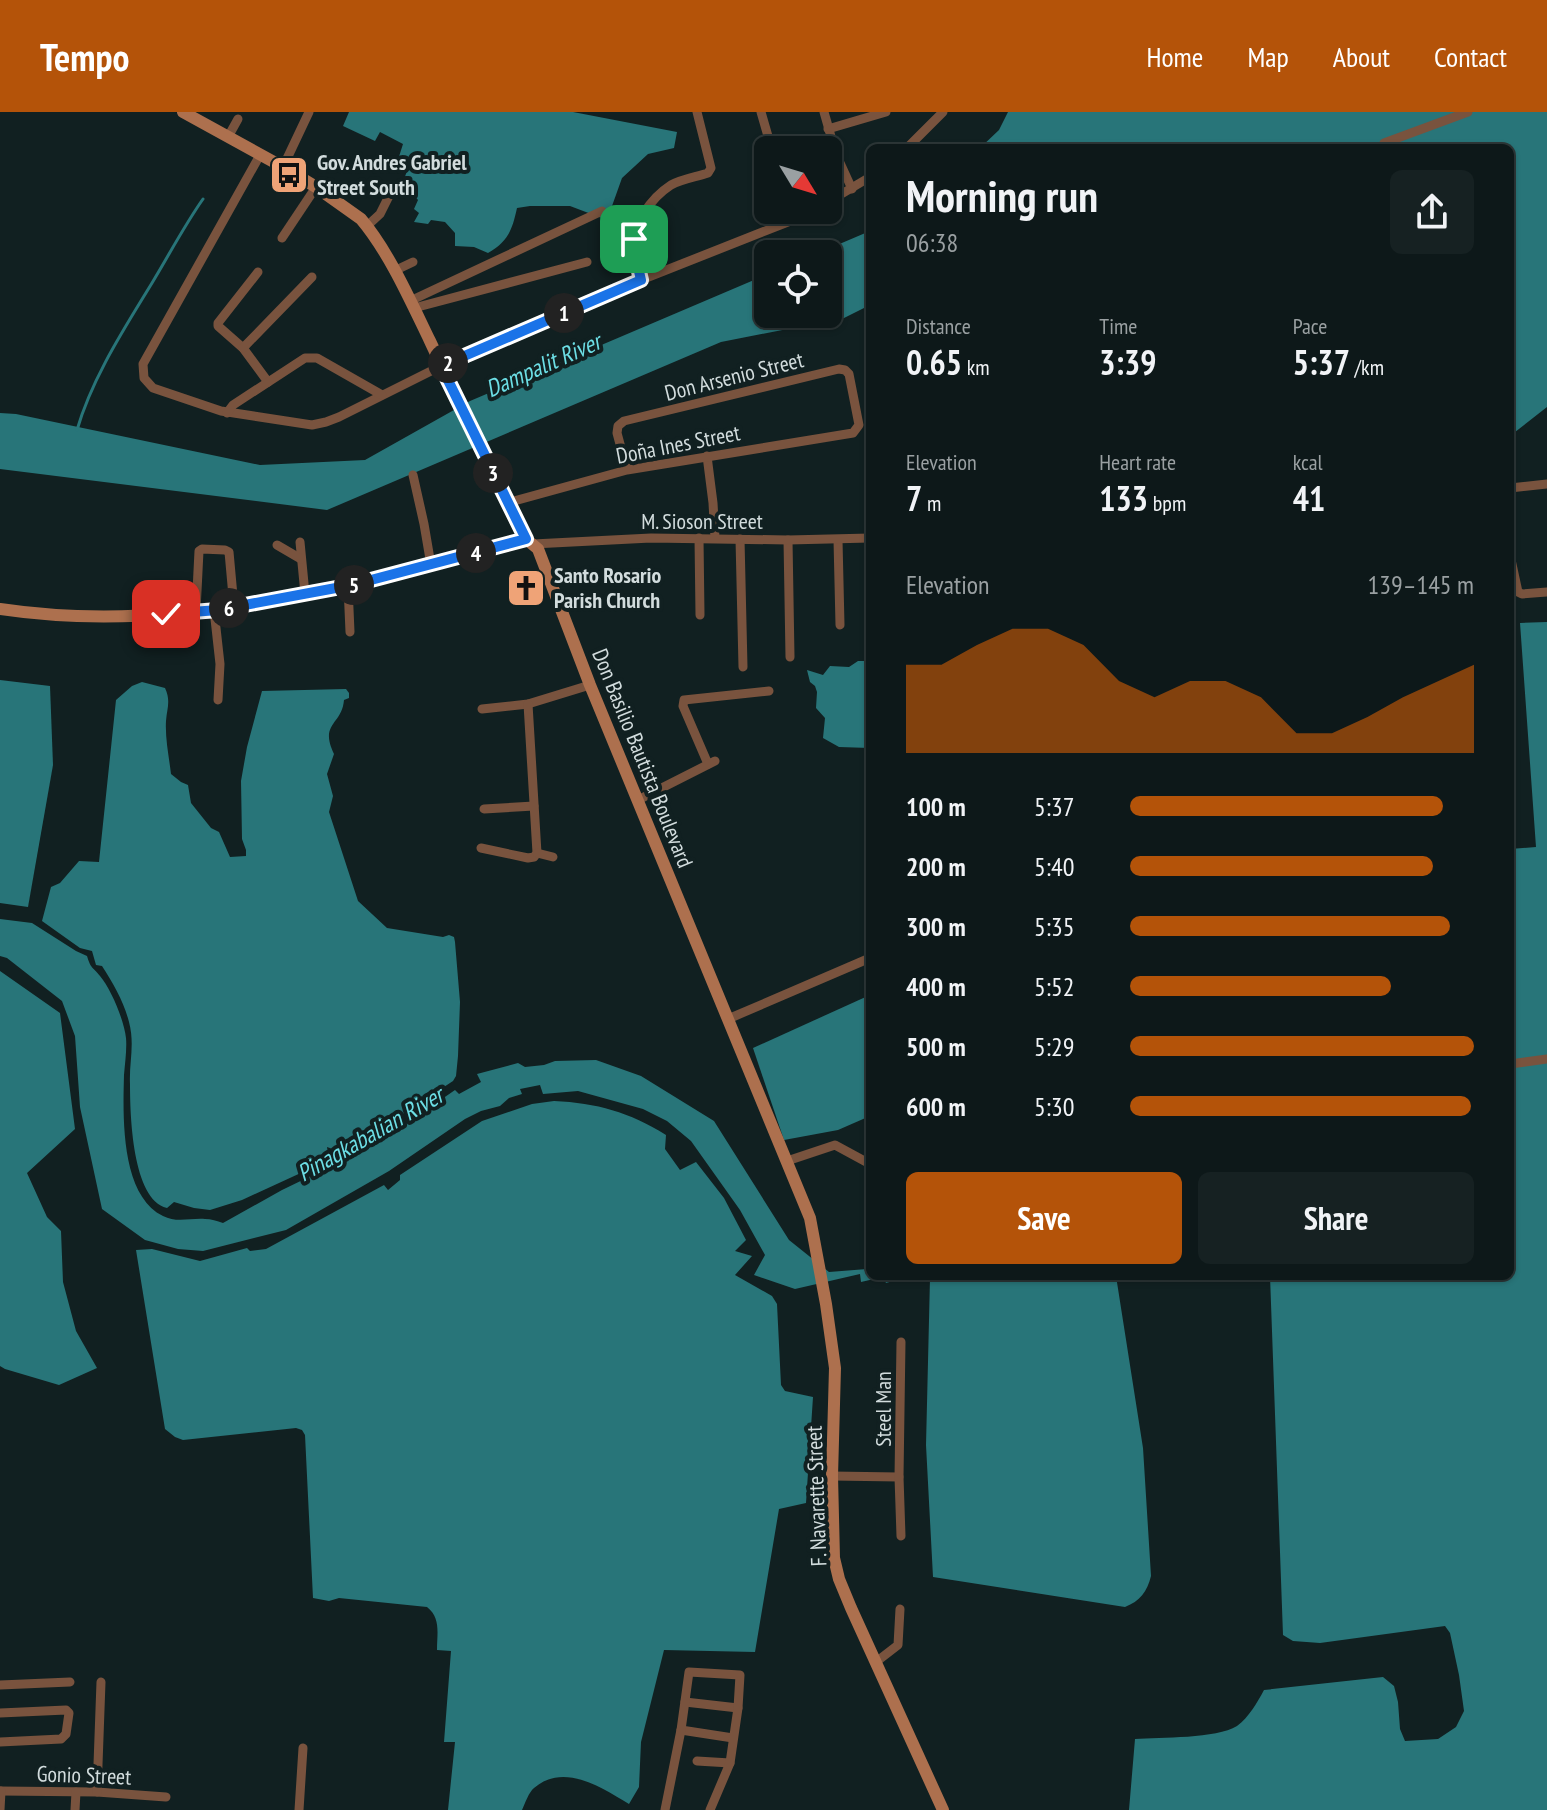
<!DOCTYPE html>
<meta charset="utf-8">
<style>
body{margin:0;font-family:"PT Sans Narrow",sans-serif;background:#162122;color:#f1f3f6;height:100vh;display:flex;flex-direction:column;font-size:30px;white-space:nowrap}
*{box-sizing:border-box;margin:0}
p{font-size:26px;color:#9aa0a2}
.icon{flex:none;width:44px;height:44px;fill:none;stroke:currentColor;stroke-width:2;stroke-linecap:round;stroke-linejoin:round}
.map{position:relative;flex:1;overflow:hidden}
.side{position:absolute;left:866px;top:32px;width:648px;height:1136px;display:flex;flex-direction:column;background:#0d1819;border-radius:12px;box-shadow:0 2px 6px #0004,0 0 0 2px #2d3738}
.side>*{flex:none}
.needle{width:52px;rotate:128deg}
.buttons{position:absolute;left:754px;top:24px;display:grid;gap:16px}
.buttons a{display:grid;place-items:center;width:88px;height:88px;border-radius:12px;background:#0d1819;box-shadow:0 2px 6px #0004,0 0 0 2px #2d3738;font-size:40px}
.pin{position:absolute;display:grid;place-items:center;width:68px;height:68px;color:#fff;margin:-34px;border-radius:16px;box-shadow:0 4px 12px #0006}
.km{position:absolute;width:40px;height:40px;margin:-20px;border-radius:50%;background:#222;color:#fff;font-size:22px;line-height:40px;text-align:center}
.round{display:grid;place-items:center;flex:none;width:84px;height:84px;border-radius:12px;background:#162122}
.head{display:flex;align-items:center;justify-content:space-between;height:136px;padding:0 40px}
h1{font-size:44px;font-weight:700;line-height:60px}
.figures{display:grid;grid-template-columns:repeat(3,1fr);gap:12px;height:136px;padding:8px 40px}
.figures div{display:grid;align-content:center}
.figures b{font-size:34px;font-weight:700}
.figures small{font-size:22px;font-weight:400}
.figures p{font-size:22px}
.chart{height:224px;padding:16px 40px}
.chart p{display:flex;justify-content:space-between}
.chart svg{width:100%;height:144px;margin-top:8px;fill:#b45309;opacity:.7}
.primary-button{display:flex;gap:16px;margin-top:auto;padding:16px 40px}
.primary-button a{flex:1;height:92px;border-radius:12px;background:#b45309;color:#fff;font-size:32px;font-weight:700;line-height:92px;text-align:center}
.primary-button a+a{background:#162122;color:#f1f3f6}
ul{padding:0 40px;list-style:none;font-size:26px}
li{display:grid;grid-template-columns:128px 96px 1fr;align-items:center;height:60px}
li i{height:20px;border-radius:10px;background:#b45309}
header{display:flex;align-items:center;gap:48px;box-sizing:border-box;height:112px;padding:0 40px;background:#b45309;color:#fff}
header strong{font-size:38px}
nav{display:flex;gap:44px;margin-inline-start:auto;font-size:28px}
.map>svg:first-child{display:block}
.water{fill:#287579}
.lines{fill:none;stroke-linecap:round;stroke-linejoin:round}
.stream{stroke:#287579;stroke-width:3}
.street{stroke:#79533e;stroke-width:9}
.secondary{stroke:#ad704e;stroke-width:12}
.route-casing{stroke:#fff;stroke-width:16}
.route{stroke:#1a73e8;stroke-width:10}
.labels{text-anchor:middle;dominant-baseline:central;stroke-width:8;stroke-linejoin:round;paint-order:stroke}
.poi-label{font-size:22px;font-weight:bold;fill:#d2dcdd;stroke:#112021;text-anchor:start}
.street-label{font-size:22px;fill:#d2dcdd;stroke:#112021}
.water-label{font-size:24px;font-style:italic;fill:#6cdee5;stroke:#112021}
</style>
<header>
<strong>Tempo</strong>
<nav><a>Home</a><a>Map</a><a>About</a><a>Contact</a></nav>
</header>
<div class="map">
<svg width="1547" height="1698" viewBox="0 0 1547 1698">
<rect width="100%" height="100%" fill="#112021"/>
<g class="water">
<path d="M349 0H573L677 20 674 36 648 42 622 66 607 108 570 94H530L517 96C512 119 508 129 488 141L474 135 455 134V121L445 110 431 108 428 112 414 110 419 101 414 97 418 88 403 70 407 59 396 54 403 32 380 20 375 29 343 14Z"/>
<path d="M1008 0H1547V295L1510 324V36H980L999 18Z"/>
<path d="M870 119V193L844 206 721 230 327 398 0 357V301L16 302 260 353 365 348 470 289 768 162V202H828V142H816Z"/>
<path d="M1547 510V1698H1129L1135 1627C1161 1625 1216 1627 1237 1614 1249 1605 1257 1591 1264 1578L1383 1565 1394 1574 1398 1590 1400 1617 1405 1629 1438 1627 1456 1615 1464 1599 1459 1563 1450 1521 1445 1514 1320 1531 1293 1529 1283 1523 1270 1164H1510V737L1536 735 1520 511Z"/>
<path d="M858 549H870V636L839 635 823 626 825 606 816 596 817 580 815 574 810 570 807 558 823 563 830 554 849 555Z"/>
<path d="M0 568 50 574 53 653 28 795 0 791Z"/>
<path d="M142 570 165 576C171 589 167 596 166 609 165 626 169 645 171 662L181 670 188 673 191 691 211 716 219 720 230 745 246 744V738L242 727 241 669 247 635 262 579 346 577 349 581V586L344 588C342 613 319 611 334 642L327 662 333 684 329 700 358 789 387 816 443 825 449 823 454 825 455 830 460 890 458 944 456 964 453 969 344 1041 327 1035 329 1048 242 1088 210 1098 194 1096 174 1090 167 1096C132 1088 130 1001 130 972 129 950 135 933 129 910 124 890 113 871 102 854L96 853 92 839 80 836 42 809 51 775 60 771 79 749 99 750 116 588 132 574Z"/>
<path d="M0 807 32 811 76 839 87 844C91 857 92 854 100 864 111 877 124 908 126 926 127 937 125 951 124 963 123 1003 120 1083 163 1104 176 1111 190 1106 205 1107 211 1107 217 1109 223 1111L282 1078 377 1032 455 978 459 982 481 970 477 962 518 951 525 955 544 953 555 949 596 948 641 964 714 1009 789 1128 829 1160 867 1157 870 1153V1164H911L886 1171 883 1165 861 1170 860 1162 795 1177 754 1163 765 1143 740 1098 691 1029 667 1009 643 997 578 979 543 982 540 973 520 977 522 982 509 986 500 994 481 999 465 1007 389 1059 286 1118 203 1139 178 1137 145 1128 102 1097 80 995 75 924 62 889 7 846 0 844Z"/>
<path d="M0 859 60 901 75 1017 27 1061 47 1105 61 1119 63 1170 76 1219 97 1256 59 1273 5 1257 0 1254Z"/>
<path d="M870 883V1004L838 1018 784 1028 753 936Z"/>
<path d="M554 989C597 991 629 1000 666 1023L665 1037 680 1058 696 1050 724 1086 746 1128 735 1139 752 1144 735 1163 772 1184 777 1192 781 1273 785 1279 813 1285 806 1391 779 1397 755 1540 664 1538 641 1630 639 1675 629 1692C602 1676 564 1650 534 1676 529 1680 525 1691 522 1698H448L455 1630H444L451 1539 437 1538C437 1521 441 1506 427 1495L339 1486 329 1489 313 1486 305 1323 302 1318 296 1316 183 1328 175 1325 165 1317 136 1138 152 1137 200 1149 247 1136 250 1139 266 1137 384 1073 388 1078 400 1068V1063L482 1009 532 992Z"/>
<path d="M929 1164H1116L1143 1336 1151 1464C1147 1480 1140 1489 1125 1495L933 1465 926 1333 930 1166Z"/>
</g>
<g class="lines">
<path class="stream" d="M77 318C92 266 124 217 152 171 169 143 184 114 203 87"/>
<g class="street">
<path d="M761 0 772 38"/>
<path d="M824 0 836 42 852 77"/>
<path d="M828 17 886 0"/>
<path d="M228 25 238 7"/>
<path d="M1384 31 1468 0"/>
<path d="M907 36 943 0"/>
<path d="M260 43 143 252 144 266 153 276 221 299 312 313 326 310 339 305 441 254 641 168 793 108 812 98"/>
<path d="M283 55 309 0"/>
<path d="M828 90 870 65"/>
<path d="M367 114 380 102 394 74"/>
<path d="M282 126 316 75"/>
<path d="M394 159 413 150"/>
<path d="M258 160 218 211V214L243 236 268 270"/>
<path d="M641 168C639 158 635 147 634 137 632 112 651 86 671 73 682 67 696 65 708 61L711 56 697 0"/>
<path d="M410 189 602 99"/>
<path d="M414 196 587 150"/>
<path d="M243 236 312 165"/>
<path d="M227 301 233 293 305 246H317L382 283"/>
<path d="M707 344 713 391 715 426"/>
<path d="M413 363 424 412 431 453"/>
<path d="M1510 376 1547 372"/>
<path d="M507 391 627 358 853 321 859 313 849 262 845 258 839 257 624 309 618 314 617 321 627 358"/>
<path d="M699 426 700 503"/>
<path d="M740 427 743 555"/>
<path d="M788 428 790 545"/>
<path d="M838 428 840 513"/>
<path d="M300 430 305 482"/>
<path d="M533 432 651 426 788 428 870 426"/>
<path d="M277 433 301 447"/>
<path d="M1510 443 1518 480 1522 482 1547 480"/>
<path d="M348 474 350 520"/>
<path d="M214 498 220 552 218 588"/>
<path d="M196 499 199 439 202 437 225 438 229 440 234 495"/>
<path d="M482 597 528 592 590 573"/>
<path d="M708 652 683 594 684 588 769 579"/>
<path d="M638 688 715 649"/>
<path d="M484 697 534 694"/>
<path d="M481 736 528 746 534 745 537 741 528 592"/>
<path d="M537 741 553 745"/>
<path d="M728 907 870 846"/>
<path d="M1510 952 1547 947"/>
<path d="M787 1049 835 1033 870 1052"/>
<path d="M832 1364 899 1365"/>
<path d="M901 1424 899 1365 901 1230"/>
<path d="M876 1550 898 1533 900 1497"/>
<path d="M0 1573 70 1570"/>
<path d="M685 1590 738 1596"/>
<path d="M0 1601 66 1598 69 1601 66 1622 61 1627 0 1630"/>
<path d="M681 1618 733 1626"/>
<path d="M697 1649 730 1651"/>
<path d="M0 1679 97 1680 166 1685"/>
<path d="M97 1680 101 1570"/>
<path d="M0 1698 1 1679"/>
<path d="M75 1698 76 1680"/>
<path d="M299 1698 303 1636"/>
<path d="M665 1698 681 1618 689 1560 740 1563 738 1596 730 1651 710 1698"/>
</g>
<g class="secondary">
<path d="M183 0 283 55 316 75 361 107C389 140 411 190 430 229 461 295 492 362 526 427L538 437 590 573 810 1106 826 1192 835 1256 832 1364 834 1446 839 1467 851 1496 943 1698"/>
<path d="M0 497C179 524 355 474 526 427"/>
</g>
</g>
<g class="lines">
<defs>
<path id="route" d="M166 502 218 498 352 473 526 427 441 254 641 168 635 142 634 127"/>
</defs>
<use href="#route" class="route-casing"/>
<use href="#route" class="route"/>
</g>
<defs>
<symbol id="bus-square" viewBox="-11 -11 22 22"><rect x="-9" y="-9" width="18" height="18" rx="4" fill="#efa377" stroke="#112021"/><path d="M-5-6H5V4H4V6H2V4H-2V6H-4V4H-5ZM-3.5-4V0h7V-4ZM-3.5 1.2v1.5H-2V1.2ZM2 1.2v1.5H3.5V1.2Z" fill="#111"/></symbol>
<symbol id="church-square" viewBox="-11 -11 22 22"><rect x="-9" y="-9" width="18" height="18" rx="4" fill="#efa377" stroke="#112021"/><path d="M-1.2-6h2.4v3.5h3.3v2.4h-3.3V6h-2.4V-.1h-3.3v-2.4h3.3Z" fill="#111"/></symbol>
</defs>
<g fill-rule="evenodd">
<use href="#bus-square" x="267" y="41" width="44" height="44"/>
<use href="#church-square" x="504" y="454" width="44" height="44"/>
</g>
<g class="labels">
<g class="poi-label">
<text x="317" y="50">Gov. Andres Gabriel<tspan x="317" dy="25">Street South</tspan></text>
<text x="554" y="463">Santo Rosario<tspan x="554" dy="25">Parish Church</tspan></text>
</g>
<g class="street-label">
<text transform="translate(734 264) rotate(-14)">Don Arsenio Street</text>
<text transform="translate(678 332) rotate(-11)">Doña Ines Street</text>
<text x="702" y="409">M. Sioson Street</text>
<text transform="translate(643 646) rotate(68)">Don Basilio Bautista Boulevard</text>
<text transform="translate(883 1297) rotate(-90)">Steel Man</text>
<text transform="translate(816 1384) rotate(-92)">F. Navarette Street</text>
<text transform="translate(84 1663) rotate(2)">Gonio Street</text>
</g>
<g class="water-label">
<text transform="translate(543 253) rotate(-24)">Dampalit River</text>
<text transform="translate(370 1022) rotate(-30)">Pinagkabalian River</text>
</g>
</g>
</svg>
<div class="buttons">
<a><svg class="needle" viewBox="-14 -14 28 28"><path d="M0-13l5 13h-10z" fill="#e53935"/><path d="M0 13l5-13h-10z" fill="#9aa0a2"/></svg></a>
<a><svg class="icon" aria-label="locate" viewBox="0 0 24 24"><circle cx="12" cy="12" r="6"/><path d="M12 2v4M12 18v4M2 12h4M18 12h4"/></svg></a>
</div>
<div class="pin" style="left:634px;top:127px;background:#1e9e55"><svg class="icon" aria-label="arrive" viewBox="0 0 24 24"><path d="M6 21V4h12l-3 4 3 4H6"/></svg></div>
<div class="pin" style="left:166px;top:502px;background:#d93025"><svg class="icon" aria-label="check" viewBox="0 0 24 24"><path d="M5 12l5 5 9-10"/></svg></div>
<b class="km" style="left:564px;top:201px">1</b>
<b class="km" style="left:448px;top:251px">2</b>
<b class="km" style="left:493px;top:361px">3</b>
<b class="km" style="left:476px;top:441px">4</b>
<b class="km" style="left:354px;top:473px">5</b>
<b class="km" style="left:229px;top:496px">6</b>
<section class="side">
<div class="head"><div><h1>Morning run</h1><p>06:38</p></div><a class="round"><svg class="icon" aria-label="share" viewBox="0 0 24 24"><path d="M12 15V3M7 8l5-5 5 5M5 13v7h14v-7"/></svg></a></div>
<div class="figures">
<div><p>Distance</p><b>0.65<small> km</small></b></div>
<div><p>Time</p><b>3:39</b></div>
<div><p>Pace</p><b>5:37<small> /km</small></b></div>
</div>
<div class="figures">
<div><p>Elevation</p><b>7<small> m</small></b></div>
<div><p>Heart rate</p><b>133<small> bpm</small></b></div>
<div><p>kcal</p><b>41</b></div>
</div>
<div class="chart"><p><span>Elevation</span>139–145 m</p>
<svg viewBox="0 0 160 44" preserveAspectRatio="none"><path d="M0 44V17L10 17L20 11L30 6L40 6L50 11L60 22L70 27L80 22L90 22L100 27L110 38L120 38L130 33L140 27L150 22L160 17V44z"/></svg>
</div>
<ul>
<li><b>100 m</b>5:37<i style="width:91%"></i></li>
<li><b>200 m</b>5:40<i style="width:88%"></i></li>
<li><b>300 m</b>5:35<i style="width:93%"></i></li>
<li><b>400 m</b>5:52<i style="width:76%"></i></li>
<li><b>500 m</b>5:29<i style="width:100%"></i></li>
<li><b>600 m</b>5:30<i style="width:99%"></i></li>
</ul>
<div class="primary-button"><a>Save</a><a>Share</a></div>
</section>
</div>
